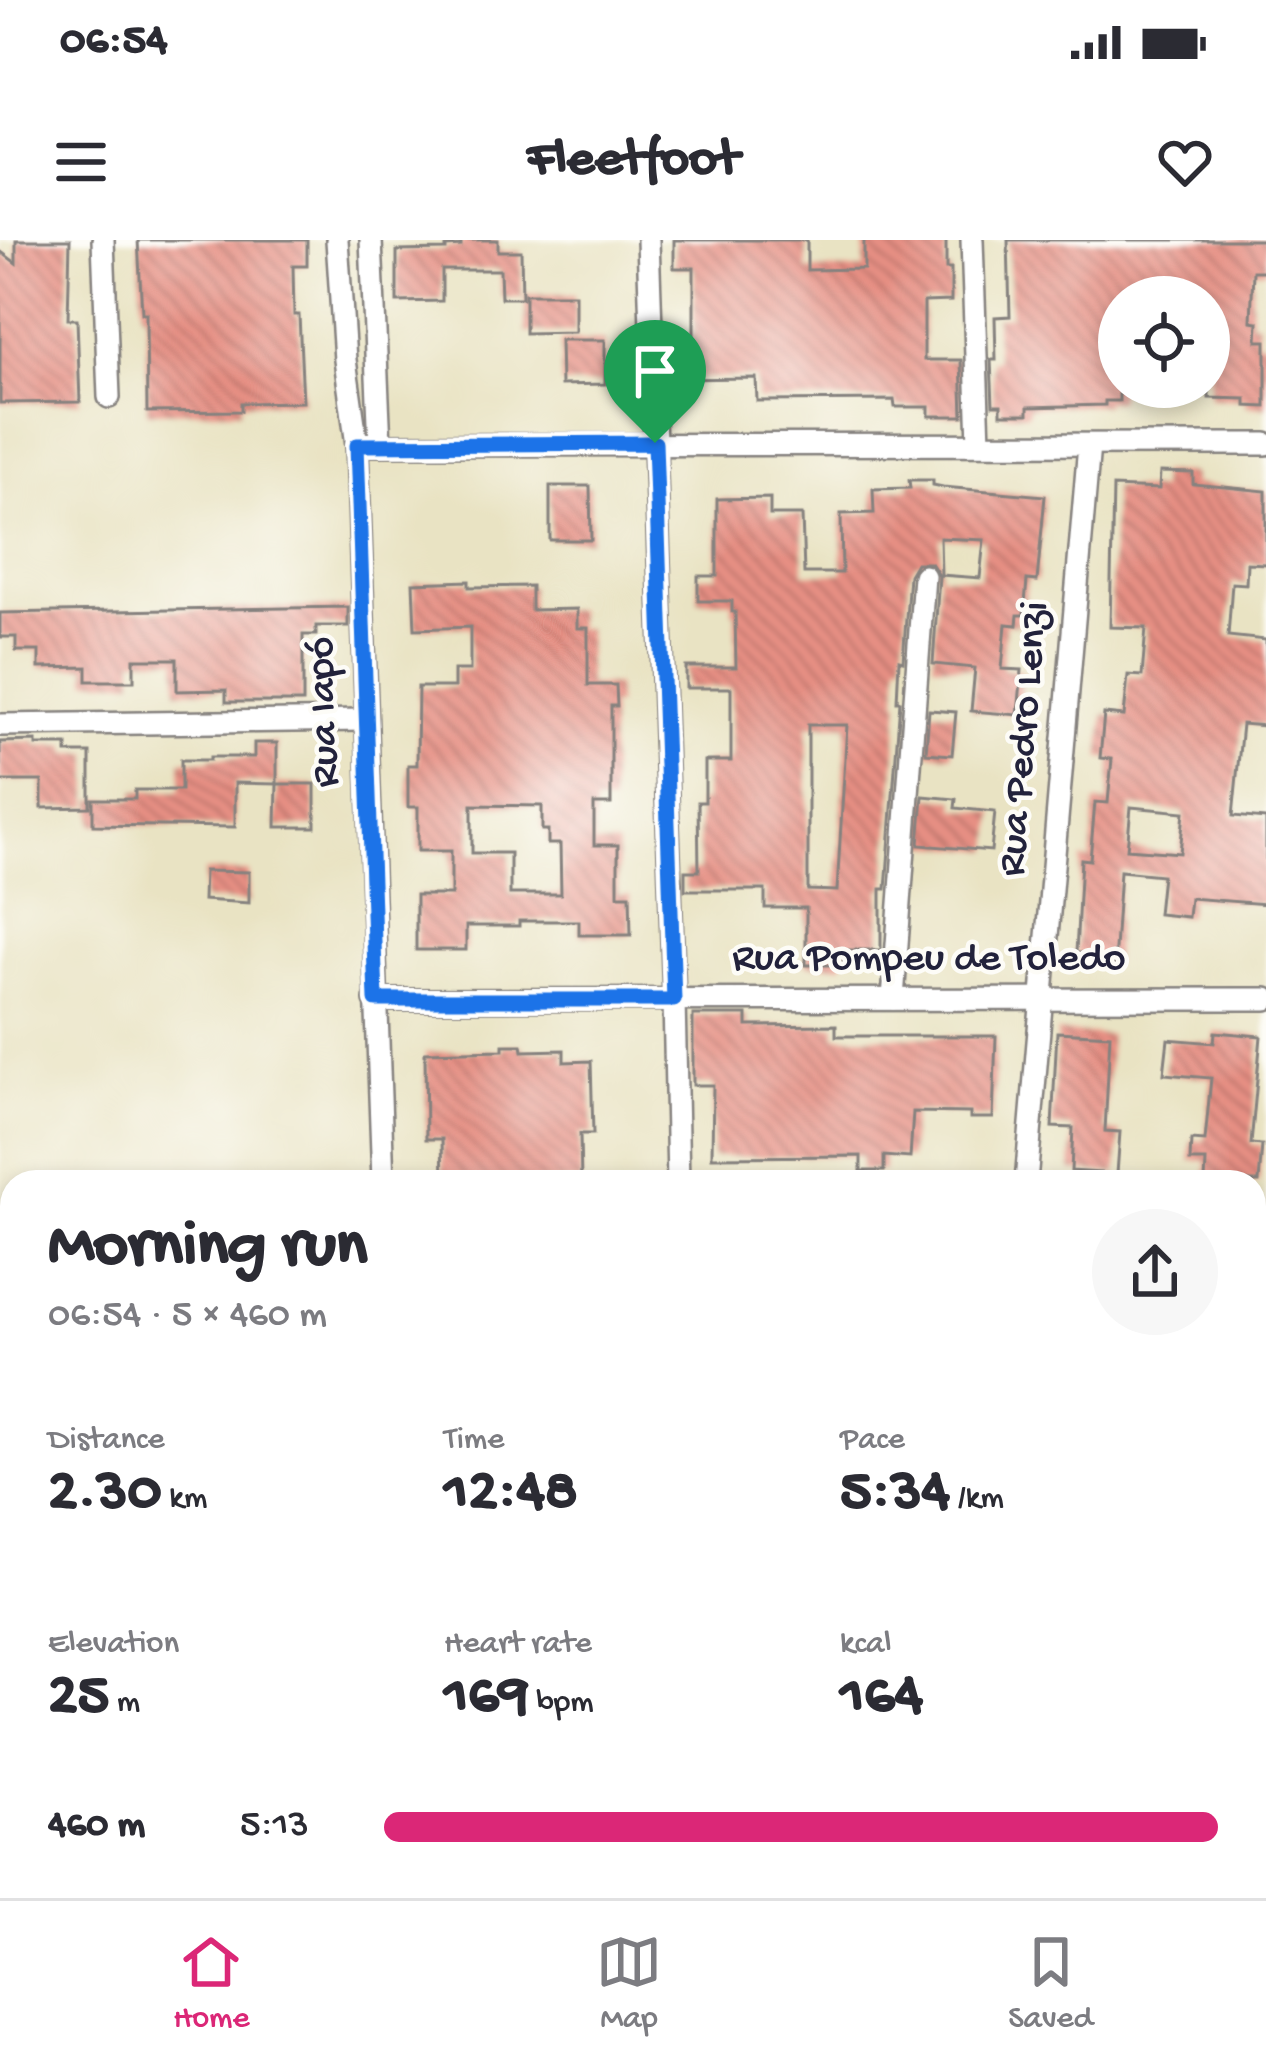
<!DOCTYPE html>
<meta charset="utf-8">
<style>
body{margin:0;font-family:"Gochi Hand",sans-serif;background:#f7f7f7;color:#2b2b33;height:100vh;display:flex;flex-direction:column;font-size:45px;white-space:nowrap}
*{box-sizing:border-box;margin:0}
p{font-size:39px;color:#7c7c81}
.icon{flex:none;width:66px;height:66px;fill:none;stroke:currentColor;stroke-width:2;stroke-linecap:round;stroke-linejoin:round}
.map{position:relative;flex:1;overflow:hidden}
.details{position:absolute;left:0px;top:930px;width:1266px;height:729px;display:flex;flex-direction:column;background:#fff;border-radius:36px 36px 0 0;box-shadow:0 6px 18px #0003}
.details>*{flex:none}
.buttons{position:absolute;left:1098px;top:36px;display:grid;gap:24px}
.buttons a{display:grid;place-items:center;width:132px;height:132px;border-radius:50%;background:#fff;box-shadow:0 6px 18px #0003;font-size:60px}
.pin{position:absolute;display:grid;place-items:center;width:102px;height:102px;color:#fff;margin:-123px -51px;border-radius:50% 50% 50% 0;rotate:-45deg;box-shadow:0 0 12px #0007}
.pin .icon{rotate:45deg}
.round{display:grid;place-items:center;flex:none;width:126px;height:126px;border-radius:63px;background:#f7f7f7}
.headline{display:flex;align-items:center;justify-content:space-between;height:204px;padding:0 48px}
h1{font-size:66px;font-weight:700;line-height:90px}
.figures{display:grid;grid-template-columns:repeat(3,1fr);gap:18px;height:204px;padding:12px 48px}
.figures div{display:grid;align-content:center}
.figures b{font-size:60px;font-weight:700}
.figures small{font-size:33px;font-weight:400}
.figures p{font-size:33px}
ul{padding:0 48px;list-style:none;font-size:39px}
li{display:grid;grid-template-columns:192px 144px 1fr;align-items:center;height:90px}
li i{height:30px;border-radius:15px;background:#db2777}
.status{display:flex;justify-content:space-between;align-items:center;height:84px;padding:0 60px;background:#fff;direction:ltr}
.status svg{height:33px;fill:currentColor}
header{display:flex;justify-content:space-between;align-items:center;height:156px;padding:0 48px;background:#fff;font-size:54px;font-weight:700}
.dock{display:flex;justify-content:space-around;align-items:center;height:168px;border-top:3px solid #e1e1e2;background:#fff;font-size:33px;color:#7c7c81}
.dock a{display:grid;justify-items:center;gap:6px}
.dock .selected{color:#db2777}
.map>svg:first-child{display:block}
.building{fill:url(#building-back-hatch);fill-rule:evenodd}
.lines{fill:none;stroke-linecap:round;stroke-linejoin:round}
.service-casing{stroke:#86827f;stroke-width:15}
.minor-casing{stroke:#86827f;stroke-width:26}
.secondary-casing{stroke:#86827f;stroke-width:32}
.service{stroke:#fff;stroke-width:10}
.minor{stroke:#fff;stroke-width:21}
.secondary{stroke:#fff;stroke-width:27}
.route-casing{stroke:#fff;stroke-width:24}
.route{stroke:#1a73e8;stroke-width:15}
.labels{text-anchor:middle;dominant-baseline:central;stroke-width:9;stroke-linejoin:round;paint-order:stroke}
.street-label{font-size:42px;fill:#22223b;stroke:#fdfcf7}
</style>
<div class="status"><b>06:54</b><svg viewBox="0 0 49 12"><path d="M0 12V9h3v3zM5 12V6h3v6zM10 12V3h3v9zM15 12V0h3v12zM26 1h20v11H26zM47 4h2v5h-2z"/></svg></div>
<header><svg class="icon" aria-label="menu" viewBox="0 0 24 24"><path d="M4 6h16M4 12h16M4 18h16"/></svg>Fleetfoot<svg class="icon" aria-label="heart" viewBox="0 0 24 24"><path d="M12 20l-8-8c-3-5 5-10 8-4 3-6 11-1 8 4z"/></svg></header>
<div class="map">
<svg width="1266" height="1658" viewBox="0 0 1266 1658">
<defs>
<pattern id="building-back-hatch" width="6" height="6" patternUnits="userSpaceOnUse" patternTransform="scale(3)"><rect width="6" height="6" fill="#e68f83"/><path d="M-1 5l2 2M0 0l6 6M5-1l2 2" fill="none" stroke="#ba746c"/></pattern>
</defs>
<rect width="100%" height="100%" fill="#fdfcf7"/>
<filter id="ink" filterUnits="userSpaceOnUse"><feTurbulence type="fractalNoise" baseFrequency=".00833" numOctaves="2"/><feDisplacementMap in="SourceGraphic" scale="24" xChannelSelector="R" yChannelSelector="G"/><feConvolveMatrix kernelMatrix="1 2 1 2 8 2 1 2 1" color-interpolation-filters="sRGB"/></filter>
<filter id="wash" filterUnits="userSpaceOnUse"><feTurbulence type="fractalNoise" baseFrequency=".004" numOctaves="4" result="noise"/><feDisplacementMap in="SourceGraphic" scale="48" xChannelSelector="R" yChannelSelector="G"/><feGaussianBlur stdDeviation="2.7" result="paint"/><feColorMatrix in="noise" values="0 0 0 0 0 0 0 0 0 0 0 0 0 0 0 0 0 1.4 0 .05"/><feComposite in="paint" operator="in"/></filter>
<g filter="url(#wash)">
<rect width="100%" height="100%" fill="#e9e3c3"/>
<g id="blocks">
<g class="building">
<path d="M16 0H70L68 79H77L80 162 0 163V11L16 23Z"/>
<path d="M138 0H307V26H293L294 75H299L303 162 241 163V171L147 172 146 73H142Z"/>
<path d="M461 0H498V11H521L522 58H501L500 30H442V61L397 62V11L446 10V7L461 6Z"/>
<path d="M674 0H807V30L864 29V0H946V29H951V61L924 62V120H961L963 176H929V167H895L894 160 757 161 756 138 675 139V96H694V28H674Z"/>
<path d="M1008 0H1266V31H1253L1251 81 1258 82 1257 101H1266V167L1246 166V159L1209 158V103H1213L1214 58 1119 57V161H1105V165L1028 167V174H1001V165H993L991 120H996L995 77 1010 76Z"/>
<path d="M525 54H575V92L525 93Z"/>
<path d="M560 100H605V144L561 145Z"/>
<path d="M1160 232 1193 233V244L1266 251V324L1247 323 1246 344 1232 343 1228 396 1266 400V486L1242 484 1233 576 1266 579V664L1190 658 1188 677 1158 674 1162 635 1120 631 1114 725 1081 723 1082 713H1076L1081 619 1090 620 1095 562 1108 563 1112 519 1100 518 1104 474 1124 476 1128 435 1142 436 1146 388 1110 387 1113 247 1159 249ZM1131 567 1184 572 1180 613 1127 609Z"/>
<path d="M909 240H933V245L943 247 1045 256 1037 341 1027 340 1024 375H1018L1017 385 1006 384 1002 429 1022 430 1018 475 971 471 975 428 933 424 939 336 931 323H916L909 335 903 421 899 420 897 461H900L886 649H881V710H843V725H806V668H765V650H685V631H699L698 562H705V521H731V448H686V427H736L735 372H732V361H698V336H717V259L770 258V275H802L804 333H842L841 274 874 273 873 249 910 248ZM940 298 984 300 980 338 941 335ZM808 485H847L837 651 808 650Z"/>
<path d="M550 246H590L591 300H550Z"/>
<path d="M469 341V347L531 346V370L577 369V388H588V445H616L617 466H611V564H594V605H618V655H630L631 695H579V681H519V686H466V710H416V655H451V611H418V567H408V525H417L418 447H454V430H470V387L415 389 413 343ZM472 565 542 566V590H548V604H560L561 654H510V613H472Z"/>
<path d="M348 367V386H316V395H303V462H226V450L177 451V419H134V441H87V427L39 428V411H16V397H0V373Z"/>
<path d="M929 470 956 472 952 515 926 513Z"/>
<path d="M36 501V505H67V513H90V567L42 568V541H0V502Z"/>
<path d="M254 503H277V544L235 543V587L93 585V559H135V550H181V520H210V517H254Z"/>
<path d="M277 544H315V587H276Z"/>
<path d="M923 556 956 559 955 568 995 572 991 611 919 605Z"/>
<path d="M204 631 249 632V663L203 660Z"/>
<path d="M693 775H747V786L836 785V796H996L993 878H970V873L913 872 910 918 884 916V931H861V916L712 917 713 845H693Z"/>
<path d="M1057 792 1110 795 1105 891 1120 892 1117 934 1071 931 1073 888 1052 887Z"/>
<path d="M1215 792 1261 796 1251 904 1262 905 1259 942H1205L1206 921H1190L1191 900 1205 901 1211 838 1164 834 1168 799 1214 803Z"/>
<path d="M503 805H522L523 811 564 810V822L591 821 593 894H580L581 942H443L442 899H426L425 812 503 810Z"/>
</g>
</g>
</g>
<g filter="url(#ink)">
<use href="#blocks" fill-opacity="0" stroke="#86827f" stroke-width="3"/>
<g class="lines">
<defs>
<path id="service" d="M152 1658V1647"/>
<g id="minor">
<path d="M103 0 109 157"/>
<path d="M337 0 345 120 357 205 383 942"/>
<path d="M371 0 380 205"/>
<path d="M648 0 674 760 678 942"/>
<path d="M972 0 979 203"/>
<path d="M357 205 1266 204"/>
<path d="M0 485 365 480"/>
<path d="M893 759 924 336"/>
<path d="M375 760 1266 759"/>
<path d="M1026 942 1089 205"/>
<path d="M1254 1512 1266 1333"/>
</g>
<g id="secondary">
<path d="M0 1408 12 1409"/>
<path d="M0 1438 12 1439"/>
<path d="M1254 1476 1266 1477"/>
<path d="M1254 1515H1266"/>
</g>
</defs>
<use href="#service" class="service-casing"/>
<use href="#minor" class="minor-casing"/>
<use href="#secondary" class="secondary-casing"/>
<use href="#service" class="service"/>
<use href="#minor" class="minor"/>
<use href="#secondary" class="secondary"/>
</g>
</g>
<g class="lines" filter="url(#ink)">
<defs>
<path id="route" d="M655 203 674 760H376L357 205Z"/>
</defs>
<use href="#route" class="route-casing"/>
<use href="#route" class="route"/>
</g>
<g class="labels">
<g class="street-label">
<text transform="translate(326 472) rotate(-92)">Rua Iapó</text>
<text transform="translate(1026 499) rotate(-85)">Rua Pedro Lenzi</text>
<text x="929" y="720">Rua Pompeu de Toledo</text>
</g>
</g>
</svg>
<div class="buttons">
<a><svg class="icon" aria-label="locate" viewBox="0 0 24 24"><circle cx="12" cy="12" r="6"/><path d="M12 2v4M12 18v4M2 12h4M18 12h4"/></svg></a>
</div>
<div class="pin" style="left:655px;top:203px;background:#1e9e55"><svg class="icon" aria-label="arrive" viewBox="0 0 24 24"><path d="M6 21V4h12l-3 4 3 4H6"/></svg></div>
<section class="details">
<div class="headline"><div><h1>Morning run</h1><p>06:54 · 5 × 460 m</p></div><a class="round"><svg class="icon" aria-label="share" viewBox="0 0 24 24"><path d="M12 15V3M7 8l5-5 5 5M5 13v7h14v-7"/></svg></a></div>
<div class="figures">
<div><p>Distance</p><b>2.30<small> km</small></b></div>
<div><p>Time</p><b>12:48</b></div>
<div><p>Pace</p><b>5:34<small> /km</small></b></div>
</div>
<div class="figures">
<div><p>Elevation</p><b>25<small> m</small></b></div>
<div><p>Heart rate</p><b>169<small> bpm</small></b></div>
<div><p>kcal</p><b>164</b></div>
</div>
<ul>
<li><b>460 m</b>5:13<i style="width:100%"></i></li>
</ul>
</section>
</div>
<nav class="dock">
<a class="selected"><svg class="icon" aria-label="home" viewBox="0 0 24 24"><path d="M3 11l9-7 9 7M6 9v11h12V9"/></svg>Home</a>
<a><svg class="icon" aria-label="map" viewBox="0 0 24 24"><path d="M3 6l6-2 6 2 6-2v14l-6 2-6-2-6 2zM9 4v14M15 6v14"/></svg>Map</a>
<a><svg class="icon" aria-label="saved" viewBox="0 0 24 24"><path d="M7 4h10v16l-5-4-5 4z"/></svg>Saved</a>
</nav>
